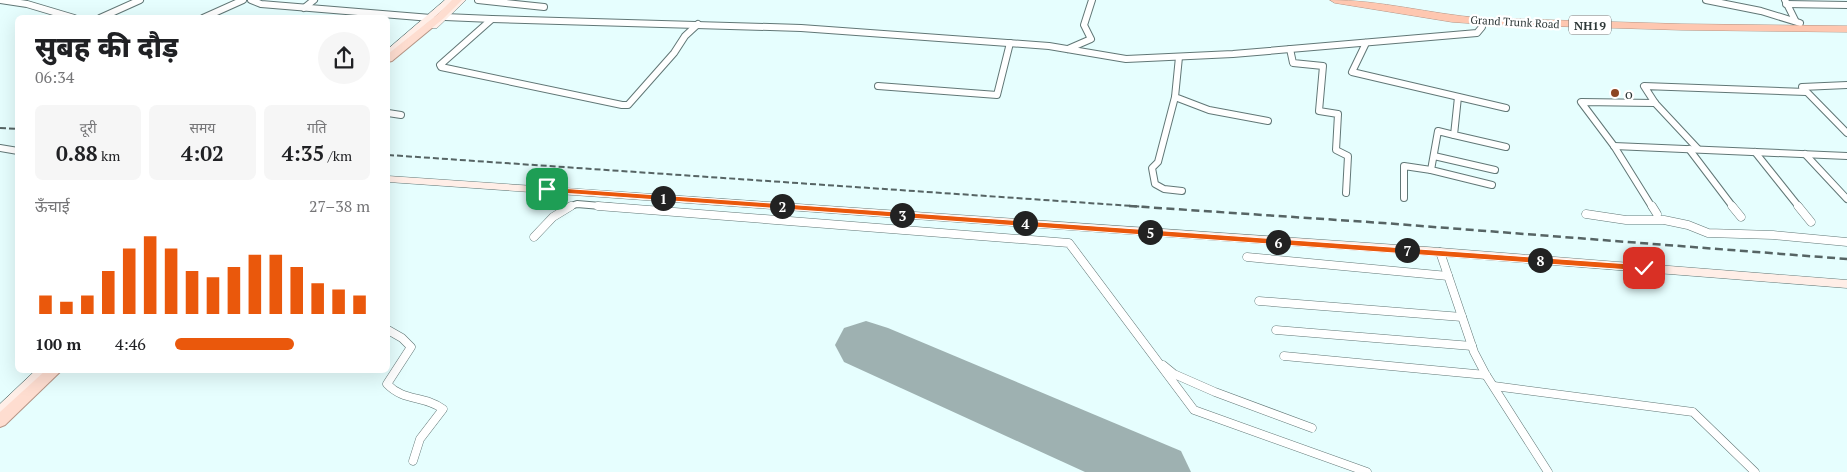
<!DOCTYPE html>
<html lang="hi">
<meta charset="utf-8">
<style>
body{margin:0;font-family:"PT Serif","Noto Sans Devanagari",serif;background:#f6f6f6;color:#202124;height:100vh;display:flex;flex-direction:column;font-size:19px;white-space:nowrap}
*{box-sizing:border-box;margin:0}
p{font-size:16px;color:#757577}
.icon{flex:none;width:28px;height:28px;fill:none;stroke:currentColor;stroke-width:2;stroke-linecap:round;stroke-linejoin:round}
.map{position:relative;flex:1;overflow:hidden}
.panel{position:absolute;left:15px;top:15px;width:375px;height:358px;display:flex;flex-direction:column;background:#fff;border-radius:8px;box-shadow:0 5px 20px #0002}
.panel>*{flex:none}
.pin{position:absolute;display:grid;place-items:center;width:42px;height:42px;color:#fff;margin:-21px;border-radius:10px;box-shadow:0 2px 8px #0006}
.km{position:absolute;width:25px;height:25px;margin:-12px;border-radius:50%;background:#222;color:#fff;font-size:14px;line-height:25px;text-align:center}
.round{display:grid;place-items:center;flex:none;width:52px;height:52px;border-radius:26px;background:#f6f6f6}
.summary{display:flex;align-items:center;justify-content:space-between;height:85px;padding:0 20px}
h1{font-size:28px;font-weight:800;line-height:38px}
.figures{display:grid;grid-template-columns:repeat(3,1fr);gap:8px;height:85px;padding:5px 20px}
.figures div{display:grid;align-content:center;border-radius:8px;background:#f6f6f6;text-align:center}
.figures b{font-size:21px;font-weight:800}
.figures small{font-size:14px;font-weight:400}
.figures p{font-size:14px}
.chart{height:140px;padding:10px 20px}
.chart p{display:flex;justify-content:space-between}
.chart svg{width:100%;height:90px;margin-top:5px;stroke:#ea580c;stroke-width:6}
ul{padding:0 20px;list-style:none;font-size:16px}
li{display:grid;grid-template-columns:80px 60px 1fr;align-items:center;height:38px}
li i{height:12px;border-radius:6px;background:#ea580c}
.map>svg:first-child{display:block}
.lines{fill:none;stroke-linecap:round;stroke-linejoin:round}
.runway{fill:#9eb1b1;fill-rule:evenodd}
.street-far1-casing{stroke:#617776;stroke-width:8}
.street-casing{stroke:#617776;stroke-width:9}
.secondary-casing{stroke:#617776;stroke-width:1}
.primary-casing{stroke:#b59586;stroke-width:2}
.highway-casing{stroke:#b59586;stroke-width:1}
.street-far1{stroke:#fff;stroke-width:6}
.street{stroke:#fff;stroke-width:8}
.secondary{fill:#ffeee7;fill-rule:evenodd}
.primary{fill:#feddd0;fill-rule:evenodd}
.highway{fill:#fec7b0;fill-rule:evenodd}
.rail-far1{stroke:#566464;stroke-width:2;stroke-dasharray:6 3;stroke-linecap:butt}
.rail{stroke:#566464;stroke-width:2.5;stroke-dasharray:8 4.5;stroke-linecap:butt}
.route{fill:#ea580c;stroke:#fff}
.poi-dot{fill:#8d4522;stroke:#fff;stroke-width:2}
.labels{text-anchor:middle;dominant-baseline:central;stroke-width:4.5;stroke-linejoin:round;paint-order:stroke}
.far-street-label{font-size:11px;fill:#2e3838;stroke:#fff}
.shield{fill:#fff;stroke:#6d7474;stroke-width:1}
.shield-label{font-size:12px;font-weight:bold;fill:#2e3838}
.poi-label{font-size:14px;fill:#2e3838;stroke:#fff;text-anchor:start}
</style>
<div class="map">
<svg width="1847" height="472" viewBox="0 0 1847 472">
<rect width="100%" height="100%" fill="#e6fefe"/>
<g class="lines">
<path class="runway" d="M866 321 888 328 1181 451 1191 472H1085L844 362 835 345 844 328Z"/>
<defs>
<g id="street-far1">
<path d="M0 0 27 4 74 18"/>
<path d="M251 0 261 4 431 18"/>
<path d="M478 0 544 7"/>
<path d="M1706 0 1761 11 1800 23"/>
<path d="M1785 0 1795 20"/>
<path d="M1786 4 1847 5"/>
<path d="M304 8 314 0"/>
<path d="M445 17 492 19 440 65 441 67 622 105H628L674 53 685 36 698 24"/>
<path d="M100 18 140 0"/>
<path d="M203 18 243 0"/>
<path d="M492 19 801 28 1049 46 1126 59 1233 54 1477 33 1482 27 1481 21"/>
<path d="M1366 43 1352 72 1506 108"/>
<path d="M1068 49 1091 39 1084 25 1092 0"/>
<path d="M1290 49 1293 63 1323 66 1319 111 1338 114 1336 150 1348 156 1346 193"/>
<path d="M1179 57 1175 97 1209 110 1268 121"/>
<path d="M878 86 997 95 1010 43"/>
<path d="M1802 87 1847 85"/>
<path d="M1803 88 1847 133"/>
<path d="M1175 97 1158 162 1152 168 1155 184 1164 189 1182 191"/>
<path d="M1458 97 1454 135 1506 147"/>
<path d="M388 113 401 115"/>
<path d="M1454 135 1438 131 1431 170 1492 185"/>
<path d="M1614 146 1847 156"/>
<path d="M0 148 18 151"/>
<path d="M1689 149 1733 207"/>
<path d="M1698 149 1655 103 1644 86 1806 92"/>
<path d="M1755 152 1799 207"/>
<path d="M1805 154 1847 199"/>
<path d="M1434 156 1495 170"/>
<path d="M1404 198V166L1431 170"/>
<path d="M568 207 577 204 613 207"/>
<path d="M1652 207 1614 146 1581 102 1655 103"/>
</g>
<g id="street">
<path d="M598 206 1069 243 1194 410 1367 472"/>
<path d="M1652 206 1657 214"/>
<path d="M1732 206 1741 217"/>
<path d="M1798 206 1811 222"/>
<path d="M1586 214 1626 220H1664L1688 225 1708 233 1773 235 1847 242"/>
<path d="M534 237 553 217 571 206"/>
<path d="M1440 252 1474 352 1486 375 1548 472"/>
<path d="M1247 257 1448 276"/>
<path d="M1259 301 1462 317"/>
<path d="M388 330 402 338 411 347 387 384C404 402 424 395 443 409L420 439 413 461"/>
<path d="M1276 330 1472 346"/>
<path d="M1284 356 1486 375"/>
<path d="M1163 365 1174 374 1215 392 1312 428"/>
<path d="M1494 386 1693 412 1755 472"/>
</g>
<g id="secondary">
<path d="M445 0H454L391 55 388 56V49Z"/>
<path d="M457 0H466L437 28H431V24Z"/>
<path d="M388 176 1427 247 1847 280V288L1427 255 388 182Z"/>
<path d="M36 370H50L5 416 0 417V404Z"/>
</g>
<g id="primary">
<path d="M452 0H462L444 18 392 61 388 62V54L438 14Z"/>
<path d="M46 370H62L5 425 0 427V412Z"/>
</g>
<path id="highway" d="M1330 0C1381 0 1430 14 1481 18L1682 24 1847 26V32L1682 30 1481 24 1452 22 1335 3Z"/>
</defs>
<use href="#street-far1" class="street-far1-casing"/>
<use href="#street" class="street-casing"/>
<use href="#secondary" class="secondary-casing"/>
<use href="#primary" class="primary-casing"/>
<use href="#highway" class="highway-casing"/>
<use href="#street-far1" class="street-far1"/>
<use href="#street" class="street"/>
<use href="#secondary" class="secondary"/>
<use href="#primary" class="primary"/>
<use href="#highway" class="highway"/>
<g class="rail-far1">
<path d="M0 128 18 129"/>
<path d="M388 155 1147 207"/>
</g>
<path class="rail" d="M1129 206 1383 223 1847 259"/>
</g>
<path class="route" d="M545 187 1644 265 1648 268 1644 271 547 192 543 189Z"/>
<circle class="poi-dot" cx="1615" cy="93" r="5"/>
<g class="labels">
<g class="far-street-label">
<text transform="translate(1515 22) rotate(3)">Grand Trunk Road</text>
</g>
<rect class="shield" x="1569" y="15.5" width="42" height="19" rx="4"/>
<g class="shield-label">
<text x="1590" y="25">NH19</text>
</g>
<g class="poi-label">
<text x="1625" y="93">o</text>
</g>
</g>
</svg>
<div class="pin" style="left:547px;top:189px;background:#1e9e55"><svg class="icon" aria-label="arrive" viewBox="0 0 24 24"><path d="M6 21V4h12l-3 4 3 4H6"/></svg></div>
<div class="pin" style="left:1644px;top:268px;background:#d93025"><svg class="icon" aria-label="check" viewBox="0 0 24 24"><path d="M5 12l5 5 9-10"/></svg></div>
<b class="km" style="left:663px;top:198px">1</b>
<b class="km" style="left:782px;top:206px">2</b>
<b class="km" style="left:902px;top:215px">3</b>
<b class="km" style="left:1025px;top:223px">4</b>
<b class="km" style="left:1150px;top:232px">5</b>
<b class="km" style="left:1278px;top:242px">6</b>
<b class="km" style="left:1407px;top:250px">7</b>
<b class="km" style="left:1540px;top:260px">8</b>
<section class="panel">
<div class="summary"><div><h1>सुबह की दौड़</h1><p>06:34</p></div><a class="round"><svg class="icon" aria-label="share" viewBox="0 0 24 24"><path d="M12 15V3M7 8l5-5 5 5M5 13v7h14v-7"/></svg></a></div>
<div class="figures">
<div><p>दूरी</p><b>0.88<small> km</small></b></div>
<div><p>समय</p><b>4:02</b></div>
<div><p>गति</p><b>4:35<small> /km</small></b></div>
</div>
<div class="chart"><p><span>ऊँचाई</span>27–38 m</p>
<svg viewBox="0 0 160 44" preserveAspectRatio="none"><path d="M5 44V35M15 44V38M25 44V35M35 44V23M45 44V12M55 44V6M65 44V12M75 44V23M85 44V26M95 44V21M105 44V15M115 44V15M125 44V21M135 44V29M145 44V32M155 44V35"/></svg>
</div>
<ul>
<li><b>100 m</b>4:46<i style="width:61%"></i></li>
</ul>
</section>
</div>
